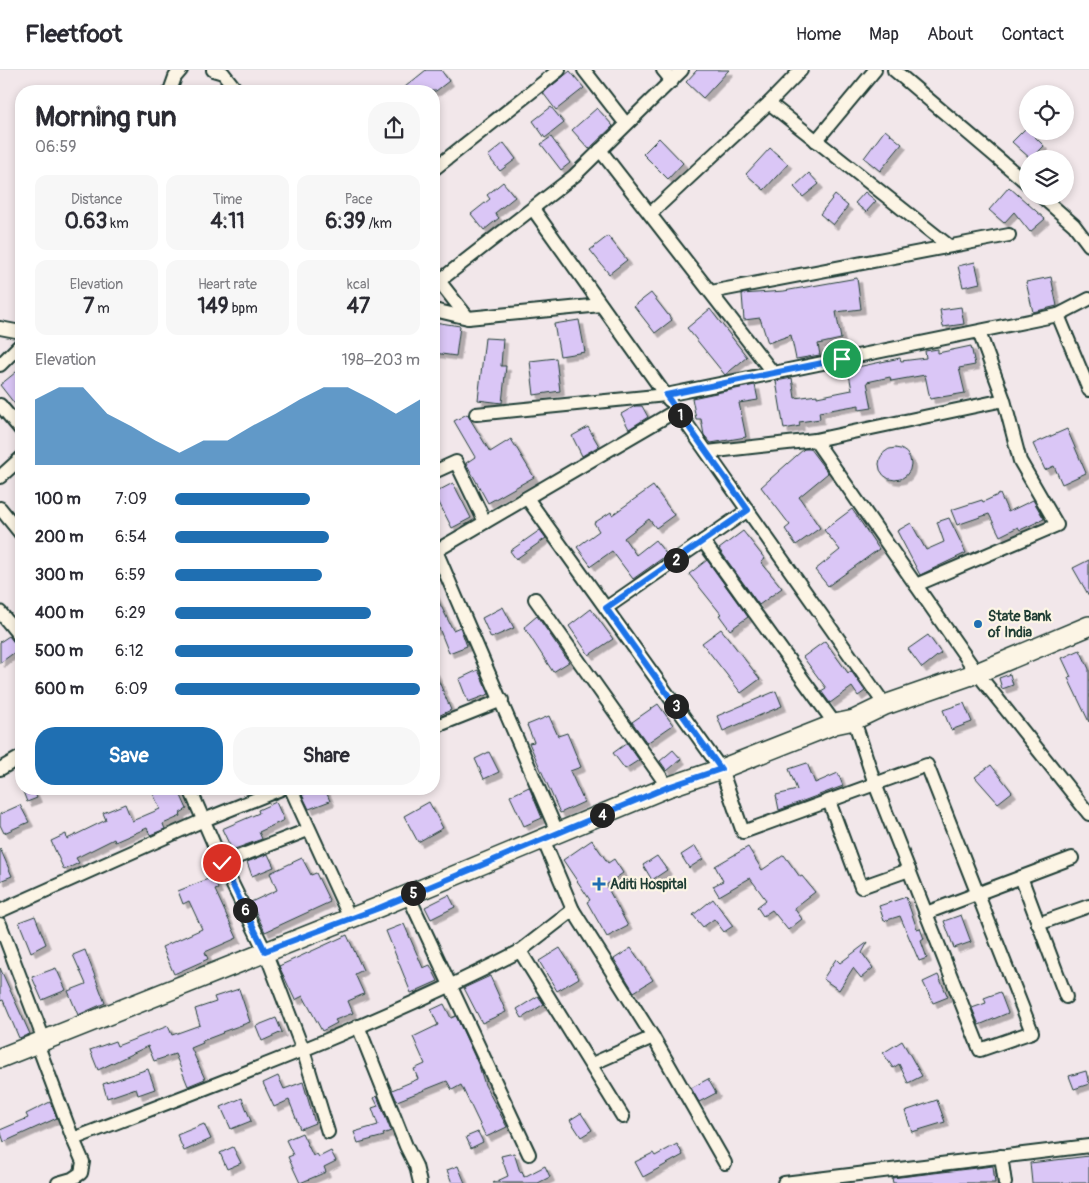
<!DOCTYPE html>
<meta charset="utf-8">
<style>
body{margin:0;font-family:Pangolin,sans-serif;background:#f7f7f7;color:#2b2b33;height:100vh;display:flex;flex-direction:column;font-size:19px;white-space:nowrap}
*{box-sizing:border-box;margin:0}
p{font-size:16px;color:#7c7c81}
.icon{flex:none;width:28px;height:28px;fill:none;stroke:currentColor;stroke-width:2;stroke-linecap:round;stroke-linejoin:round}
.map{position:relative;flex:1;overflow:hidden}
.details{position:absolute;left:15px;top:15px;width:425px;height:710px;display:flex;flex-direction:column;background:#fff;border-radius:20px;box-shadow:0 2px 8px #0003}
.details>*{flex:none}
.fabs{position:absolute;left:1019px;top:15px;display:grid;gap:10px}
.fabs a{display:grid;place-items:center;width:55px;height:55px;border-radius:50%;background:#fff;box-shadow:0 2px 8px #0003;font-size:25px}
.pin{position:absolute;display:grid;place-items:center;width:42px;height:42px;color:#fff;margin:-21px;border:2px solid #fff;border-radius:50%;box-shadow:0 1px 5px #0007}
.km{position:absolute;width:25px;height:25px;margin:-12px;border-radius:50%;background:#222;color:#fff;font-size:14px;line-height:25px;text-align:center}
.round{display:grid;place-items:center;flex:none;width:52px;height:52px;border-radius:20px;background:#f7f7f7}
.headline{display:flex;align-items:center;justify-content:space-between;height:85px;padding:0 20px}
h1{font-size:28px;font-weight:700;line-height:38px}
.stats{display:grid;grid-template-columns:repeat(3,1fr);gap:8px;height:85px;padding:5px 20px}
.stats div{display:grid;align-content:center;border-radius:12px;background:#f7f7f7;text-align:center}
.stats b{font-size:21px;font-weight:700}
.stats small{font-size:14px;font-weight:400}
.stats p{font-size:14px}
.chart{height:140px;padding:10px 20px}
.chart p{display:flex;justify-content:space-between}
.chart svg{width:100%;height:90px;margin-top:5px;fill:#1f6fb2;opacity:.7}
.cta{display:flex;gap:10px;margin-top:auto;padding:10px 20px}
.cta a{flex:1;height:58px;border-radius:20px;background:#1f6fb2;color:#fff;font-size:20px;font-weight:700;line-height:58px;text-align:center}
.cta a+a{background:#f7f7f7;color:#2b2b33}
ul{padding:0 20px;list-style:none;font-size:16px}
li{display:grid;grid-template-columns:80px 60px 1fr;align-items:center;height:38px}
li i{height:12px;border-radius:6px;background:#1f6fb2}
header{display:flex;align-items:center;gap:30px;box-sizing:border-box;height:70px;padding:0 25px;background:#fff;border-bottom:1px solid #e1e1e2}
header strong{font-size:24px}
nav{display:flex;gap:28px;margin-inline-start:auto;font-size:18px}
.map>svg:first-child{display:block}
.building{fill:#dac6f6;stroke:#1f3d34;filter:url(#shadow)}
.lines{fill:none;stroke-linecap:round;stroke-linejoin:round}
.street-casing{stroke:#1f3d34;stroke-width:16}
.secondary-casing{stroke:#1f3d34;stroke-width:22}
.street{stroke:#fcf5e5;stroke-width:12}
.secondary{stroke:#fcf5e5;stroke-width:19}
.route-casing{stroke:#fff;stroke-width:10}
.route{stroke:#1a73e8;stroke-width:6}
.poi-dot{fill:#1f6fb2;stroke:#fcf5e5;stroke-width:2}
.labels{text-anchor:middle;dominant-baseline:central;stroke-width:4.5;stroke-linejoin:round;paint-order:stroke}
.poi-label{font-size:14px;font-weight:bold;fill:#1f3d34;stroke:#fcf5e5;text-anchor:start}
</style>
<header>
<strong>Fleetfoot</strong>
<nav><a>Home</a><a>Map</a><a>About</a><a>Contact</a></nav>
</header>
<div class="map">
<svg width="1089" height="1113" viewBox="0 0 1089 1113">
<defs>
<filter id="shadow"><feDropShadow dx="4.5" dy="4.5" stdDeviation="0" flood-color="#0004"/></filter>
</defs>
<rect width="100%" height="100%" fill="#f2e7ea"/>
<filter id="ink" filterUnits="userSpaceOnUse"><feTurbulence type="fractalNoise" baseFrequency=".02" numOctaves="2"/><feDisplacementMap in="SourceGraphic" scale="10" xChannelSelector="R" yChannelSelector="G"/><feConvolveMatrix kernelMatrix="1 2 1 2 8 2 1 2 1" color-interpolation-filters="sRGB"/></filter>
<g filter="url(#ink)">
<g class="building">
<path d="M426 0H441L449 11 436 21H400Z"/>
<path d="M697 0H729L703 28 686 12Z"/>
<path d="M570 1 584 18 556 40 543 23Z"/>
<path d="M551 37 564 53 545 68 533 51Z"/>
<path d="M597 38 613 56 589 79 572 60Z"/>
<path d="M1026 58 1044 76 1031 89 1012 72Z"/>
<path d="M885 60 902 74 880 101 864 88Z"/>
<path d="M551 67 570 93 561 100 541 74Z"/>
<path d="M659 68 683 93 668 109 643 84Z"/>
<path d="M504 73 516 89 500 101 488 86Z"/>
<path d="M770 78 788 94 764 120 746 104Z"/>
<path d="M809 103 819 114 803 127 794 117Z"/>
<path d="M503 112 515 127 495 143 499 148 484 160 471 144 490 129 487 125Z"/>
<path d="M1009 117 1045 149 1030 162 1014 142 1004 153 989 140Z"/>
<path d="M865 122 876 131 866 142 855 133Z"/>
<path d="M835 125 848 136 833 155 820 144Z"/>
<path d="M608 166 627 190 609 204 590 180Z"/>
<path d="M975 192 980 213 963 217 958 196Z"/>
<path d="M1051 207 1057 236 1033 242 1026 212Z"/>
<path d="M857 208 861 239 836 242 841 269 818 274 820 285 796 289 791 265 768 273 760 248 744 250 742 224 784 221Z"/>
<path d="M651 223 672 250 655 263 634 236Z"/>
<path d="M961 237 964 254 943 257 940 240Z"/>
<path d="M710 239 747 287 725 305 687 258Z"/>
<path d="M579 250 585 282 560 286 554 254Z"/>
<path d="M434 252 460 256 456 286 434 283Z"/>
<path d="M485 268 503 269 501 296H506L502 333 478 330Z"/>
<path d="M971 276 975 295 959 298 965 323 930 329 925 305 891 311 890 307 867 312 872 338 859 340V335L819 342 820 349 799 352 800 356 784 359 776 311 792 308 795 328 817 325V327L852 320 848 299 900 288 901 291 926 288 925 281 938 279V283Z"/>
<path d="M556 288 560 321 534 325 530 291Z"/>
<path d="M21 298V342L0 315Z"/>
<path d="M755 315 758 330 739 333 746 367 711 373 704 365 701 349H696L692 328Z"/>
<path d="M635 336H642L648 347 629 359 621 344Z"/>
<path d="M467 344 490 382 511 369 534 407 488 433 466 393 475 387 454 351Z"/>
<path d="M588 357 599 376 582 386 572 366Z"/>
<path d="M1067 359 1086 403 1062 414 1054 396 1045 400 1033 374Z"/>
<circle cx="895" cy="394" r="16"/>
<path d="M804 379H810L828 403 799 427 820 458 796 475 785 459 790 455 761 417Z"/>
<path d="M453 413 471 448 452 458 434 423Z"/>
<path d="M653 416 674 445 656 458 649 449 624 468 636 485 655 470 667 485 633 509 612 481 591 496 577 477 599 461 594 453 611 442 612 445Z"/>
<path d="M1000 424 1008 442 1033 430 1044 449 1020 460 1018 457 1000 466 989 444 957 455 951 440 982 430 983 432Z"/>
<path d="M852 439 879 479 828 516 815 500 840 480 824 460Z"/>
<path d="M949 448 966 483 920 505 897 461 911 453 926 480 944 472 937 452Z"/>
<path d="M540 460 546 468 516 489 510 481Z"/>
<path d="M743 461 765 489 761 492 782 518 759 535 719 479Z"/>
<path d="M707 490 748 547 730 560 719 545 721 544 689 504Z"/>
<path d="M1089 490V526L1073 498Z"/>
<path d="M434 522 453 560 460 557 467 576 449 583 439 558 434 561Z"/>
<path d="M503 537 514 558 491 568 482 548Z"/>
<path d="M591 539 613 569 589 585 569 556Z"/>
<path d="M537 546 569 592 553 602 524 557Z"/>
<path d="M721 559 760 609 741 623 702 573Z"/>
<path d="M928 565 941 583 922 598 908 579Z"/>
<path d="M9 566 19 579 0 593V572Z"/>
<path d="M825 571 848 603 851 601 865 621 858 626 852 617 830 633 821 621 826 618 803 587Z"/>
<path d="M1080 580 1089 599V652L1068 608 1071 607 1062 588Z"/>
<path d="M434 600 451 640 434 648Z"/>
<path d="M478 600 489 624 468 632 459 609Z"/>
<path d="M1010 604 1013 615 1002 619 999 608Z"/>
<path d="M776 621 782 636 723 661 717 646Z"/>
<path d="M964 633 972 652 951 660 943 640Z"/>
<path d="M658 634 673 655 647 673 632 652Z"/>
<path d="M549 646 558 666 567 663 581 697 570 701 584 732 560 743 529 673 534 672 527 655Z"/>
<path d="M627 673 639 690 625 699 613 683Z"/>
<path d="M673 680 681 689 667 701 660 691Z"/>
<path d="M489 682 499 702 484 709 475 689Z"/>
<path d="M807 693 815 713 838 703 843 716 779 740 776 725 797 720 789 699Z"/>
<path d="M991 695 1012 722 998 733 975 707Z"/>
<path d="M529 717 542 748 524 756 510 726Z"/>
<path d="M22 719H33L37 728 27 732Z"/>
<path d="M151 719H178L187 739 180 743 181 746 163 754 165 759 150 765 147 758 115 772 114 769 76 788 79 793 64 800 51 771 66 764 67 769 106 750 103 743 125 734 132 751 160 739Z"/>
<path d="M318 719H325L330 731 309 739 302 725Z"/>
<path d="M276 732 284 750 259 762 262 769 232 780 222 759 259 743 258 740Z"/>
<path d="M429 732 443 758 418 772 404 746Z"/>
<path d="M20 735 29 752 4 763 0 755V744Z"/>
<path d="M592 770 608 793 614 789 623 803 606 815 628 856 607 867 587 832 590 830 563 790Z"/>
<path d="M695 776 703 789 689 798 681 785Z"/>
<path d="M748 777 762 800 784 785 800 807 802 806 815 822 794 838 802 849 788 860 772 840 763 846 757 837 766 830 750 808 719 826 713 816 723 811 715 796Z"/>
<path d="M0 778 12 806 0 811Z"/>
<path d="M268 784 274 797 252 806 247 792Z"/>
<path d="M657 786 667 800 652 810 643 795Z"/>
<path d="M302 788 311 805 316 803 330 832 265 862 251 832 277 820 270 803Z"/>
<path d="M213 807 218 819 215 820 237 868 205 882 208 889 174 904 162 877 202 859 189 831 183 834 178 821Z"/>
<path d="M449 825 455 837 431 849 425 837Z"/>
<path d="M906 827 917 859 920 858 924 869 921 871 927 888 919 891 900 846 884 851 879 836Z"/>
<path d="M713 829 733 856 724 862 714 849 703 857 693 845Z"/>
<path d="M961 845 971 872 954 878 944 851Z"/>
<path d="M35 846 46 874 31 882 19 852Z"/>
<path d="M404 854 423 898 430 895 438 911 411 923 386 861Z"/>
<path d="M347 865 363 900 355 904 364 924 348 931 353 943 335 950 337 953 322 961 303 926 295 930 279 896Z"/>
<path d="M868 872 862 883 873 898 861 908 853 898 839 920 823 909 836 889 840 893Z"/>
<path d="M560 878 579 908 557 921 539 891Z"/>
<path d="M631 878 653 910 634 922 614 889Z"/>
<path d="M85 880 105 933 78 945 68 921 86 914 73 885Z"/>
<path d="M0 898 30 964 19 968 3 930 0 931Z"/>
<path d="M56 898 66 920 42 930 32 907Z"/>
<path d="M938 905 948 927 933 933 923 912Z"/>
<path d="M490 906 506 942 482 953 464 918Z"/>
<path d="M239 919 250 952 222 962 223 963 202 971 203 973 191 978 205 1009 188 1016 175 984 154 991 148 976 98 1000 90 980 115 971 117 976 168 956 172 965 200 955 195 939 216 932 214 927Z"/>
<path d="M1000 922 1008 943 979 955 972 938 986 933 984 928Z"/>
<path d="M538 926 544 934 522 948 517 939Z"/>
<path d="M444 934 451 948 456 946 479 996 485 1015 507 1057 486 1067 461 1015 452 1020 447 1011 397 1031 392 1020 418 1009 414 999 425 994 413 967 438 955 431 940Z"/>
<path d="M276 948 282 962 262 971 256 956Z"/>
<path d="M902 971 922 1006 908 1013 899 994 893 998 883 983Z"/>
<path d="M148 999 155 1019 138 1025 136 1018 107 1028 103 1014Z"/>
<path d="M1086 1001 1089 1014 1074 1019 1069 1006Z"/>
<path d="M278 1006 284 1019 303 1012 315 1053 300 1059 289 1030 274 1037 263 1013Z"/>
<path d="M708 1009 716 1023 699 1032 691 1018Z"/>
<path d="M377 1026 391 1061 383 1064 384 1066 358 1073 354 1062 378 1055 372 1038 378 1036 374 1028Z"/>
<path d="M242 1028 251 1051 231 1059 221 1037Z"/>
<path d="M937 1030 945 1052 912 1062 905 1041Z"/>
<path d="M50 1032 57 1048 4 1072 0 1060 28 1048 26 1044Z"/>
<path d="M581 1043 592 1060 581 1067 570 1050Z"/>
<path d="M204 1054 211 1069 184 1081 177 1065Z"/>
<path d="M478 1062 483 1072 471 1078 466 1067Z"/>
<path d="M302 1063 313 1086 317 1084 319 1087 331 1081 336 1091 324 1097 326 1102 300 1113 288 1087 293 1085 286 1070Z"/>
<path d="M677 1074 683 1085 643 1107 635 1092 653 1083 655 1086Z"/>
<path d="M233 1077 241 1093 227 1099 220 1083Z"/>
<path d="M514 1083 520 1102 522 1101 524 1107 545 1096 550 1107 538 1113H493L508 1106 501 1086Z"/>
<path d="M1089 1086V1113H1032L1030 1093Z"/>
<path d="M458 1096 465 1113H452L447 1100Z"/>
<path d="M993 1096 995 1113H893L892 1108Z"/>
</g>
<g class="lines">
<defs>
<g id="street">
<path d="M213 0 223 3 237 21"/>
<path d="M584 0 626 54"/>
<path d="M663 0 672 11"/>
<path d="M894 0 1028 114"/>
<path d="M170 21 175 7 181 0"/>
<path d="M769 33 949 176"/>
<path d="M816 71 875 0"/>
<path d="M600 80 773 303"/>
<path d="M434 99 559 0"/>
<path d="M1041 126 1074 155 1089 175"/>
<path d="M533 139 669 330"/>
<path d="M650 144 769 33 801 0"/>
<path d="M439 211 468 248 601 235"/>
<path d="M434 215 574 106 682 0"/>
<path d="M711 222 1009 165"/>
<path d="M1089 229 1058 245 1089 320"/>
<path d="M434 240 468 248"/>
<path d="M0 258 21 262"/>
<path d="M0 295 21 274"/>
<path d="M0 335 21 360"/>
<path d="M476 344 666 325 1058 245"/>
<path d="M815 370 1004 330 979 262"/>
<path d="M707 382 815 370 977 603 1089 744"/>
<path d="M434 402 456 392 485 452"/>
<path d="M0 407 21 388"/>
<path d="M527 428 721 699 743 762 927 695 1032 962 980 980 875 714 854 650"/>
<path d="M0 438 21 464"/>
<path d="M703 471 835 654"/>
<path d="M436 481 558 764"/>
<path d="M434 482 677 340 885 635"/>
<path d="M916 515 1057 455 1020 391 1004 330"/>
<path d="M535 529 668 717"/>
<path d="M606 538 748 440"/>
<path d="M0 542 21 568"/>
<path d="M434 657 502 630"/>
<path d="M0 699 21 687"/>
<path d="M190 719 222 793 265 881 303 980 328 1062"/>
<path d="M291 719 350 848"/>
<path d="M829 731 861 817 909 800"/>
<path d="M543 769 573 840 653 967 725 1093"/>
<path d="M222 793 308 760"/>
<path d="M1021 807 1066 927"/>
<path d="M408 825 529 1084"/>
<path d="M0 841 204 750 281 719"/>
<path d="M926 843 1072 788"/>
<path d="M0 854 44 970"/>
<path d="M1038 854 1089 836"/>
<path d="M520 881 573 840"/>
<path d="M358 956 406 1076 416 1096 420 1113"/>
<path d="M37 973 73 1069C224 1011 376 956 520 881L623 1047"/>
<path d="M592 994 653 967"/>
<path d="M1001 1086 1005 1113"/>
<path d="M58 1113 72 1109 81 1103 83 1092 73 1069"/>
<path d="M784 1113 1089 1076"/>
</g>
<path id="secondary" d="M0 988 379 837 668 717 721 699 835 654 854 650 885 635 977 603 1089 556"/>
</defs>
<use href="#street" class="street-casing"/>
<use href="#secondary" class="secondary-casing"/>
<use href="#street" class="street"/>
<use href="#secondary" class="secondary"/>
</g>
</g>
<g class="lines" filter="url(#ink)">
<defs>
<path id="route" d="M222 793 265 881 379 838 668 717 721 699 606 538 748 440 666 325 842 289"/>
</defs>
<use href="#route" class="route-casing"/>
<use href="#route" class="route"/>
</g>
<g class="poi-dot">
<circle cx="978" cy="554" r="5"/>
<path d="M596.5 806.5h5v5h5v5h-5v5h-5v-5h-5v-5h5z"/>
</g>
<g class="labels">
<g class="poi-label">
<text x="988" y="546">State Bank<tspan x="988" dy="16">of India</tspan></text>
<text x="610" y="814">Aditi Hospital</text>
</g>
</g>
</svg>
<div class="fabs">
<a><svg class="icon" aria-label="locate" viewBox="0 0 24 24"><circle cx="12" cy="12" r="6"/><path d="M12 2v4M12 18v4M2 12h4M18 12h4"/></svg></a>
<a><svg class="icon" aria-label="layers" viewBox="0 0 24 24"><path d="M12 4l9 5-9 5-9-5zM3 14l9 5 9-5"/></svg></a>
</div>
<div class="pin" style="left:842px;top:289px;background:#1e9e55"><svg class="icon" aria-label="arrive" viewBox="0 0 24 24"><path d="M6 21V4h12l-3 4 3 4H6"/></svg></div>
<div class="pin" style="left:222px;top:793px;background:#d93025"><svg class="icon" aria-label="check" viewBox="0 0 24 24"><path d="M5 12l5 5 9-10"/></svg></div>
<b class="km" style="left:680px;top:345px">1</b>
<b class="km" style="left:676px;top:490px">2</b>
<b class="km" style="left:676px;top:636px">3</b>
<b class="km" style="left:602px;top:745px">4</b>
<b class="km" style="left:413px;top:823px">5</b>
<b class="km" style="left:245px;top:840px">6</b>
<section class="details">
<div class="headline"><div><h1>Morning run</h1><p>06:59</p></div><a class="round"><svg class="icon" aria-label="share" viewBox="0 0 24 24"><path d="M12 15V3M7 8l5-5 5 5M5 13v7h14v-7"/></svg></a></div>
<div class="stats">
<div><p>Distance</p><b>0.63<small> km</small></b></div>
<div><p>Time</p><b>4:11</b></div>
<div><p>Pace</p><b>6:39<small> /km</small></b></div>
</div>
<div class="stats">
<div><p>Elevation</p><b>7<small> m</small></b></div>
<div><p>Heart rate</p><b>149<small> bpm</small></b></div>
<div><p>kcal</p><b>47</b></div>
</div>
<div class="chart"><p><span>Elevation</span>198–203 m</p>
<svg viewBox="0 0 160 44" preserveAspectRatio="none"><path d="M0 44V12L10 6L20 6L30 19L40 25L50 32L60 38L70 32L80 32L90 25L100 19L110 12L120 6L130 6L140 12L150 19L160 12V44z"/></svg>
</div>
<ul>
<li><b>100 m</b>7:09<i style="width:55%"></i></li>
<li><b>200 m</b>6:54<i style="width:63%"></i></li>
<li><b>300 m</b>6:59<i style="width:60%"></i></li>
<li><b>400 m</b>6:29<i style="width:80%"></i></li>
<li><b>500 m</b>6:12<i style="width:97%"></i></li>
<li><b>600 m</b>6:09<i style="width:100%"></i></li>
</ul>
<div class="cta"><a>Save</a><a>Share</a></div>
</section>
</div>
